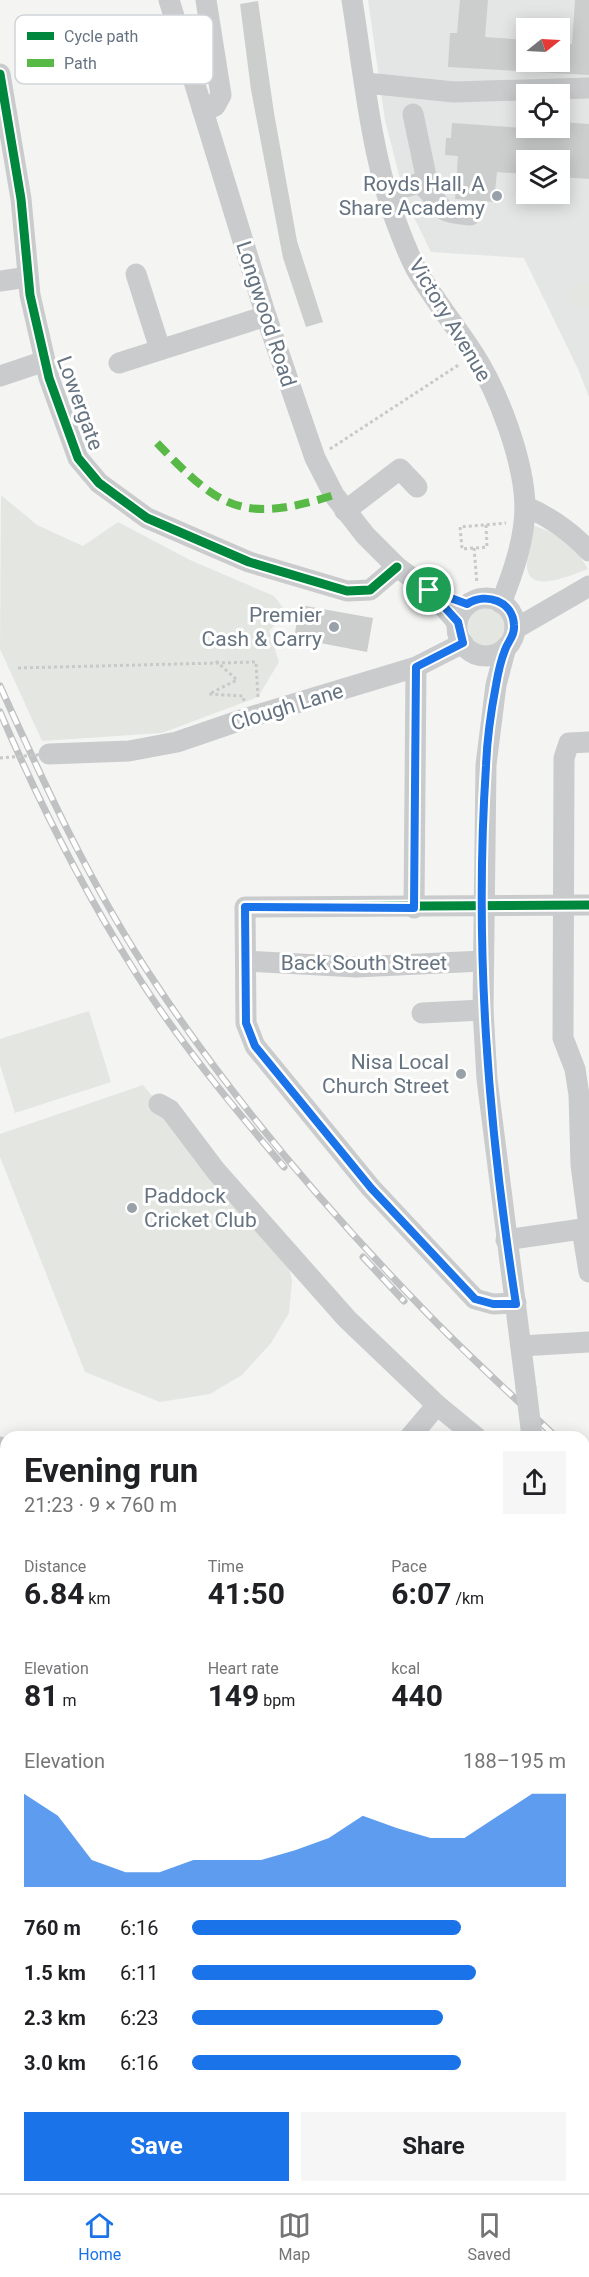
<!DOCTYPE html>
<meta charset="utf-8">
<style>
body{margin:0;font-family:Roboto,sans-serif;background:#f6f6f6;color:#202124;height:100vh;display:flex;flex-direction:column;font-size:22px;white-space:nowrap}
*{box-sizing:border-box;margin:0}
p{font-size:20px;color:#757577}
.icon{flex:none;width:33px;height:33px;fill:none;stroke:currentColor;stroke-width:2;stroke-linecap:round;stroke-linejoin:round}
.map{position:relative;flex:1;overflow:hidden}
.side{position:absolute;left:0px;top:1431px;width:590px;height:762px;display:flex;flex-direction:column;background:#fff;border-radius:18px 18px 0 0;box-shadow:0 3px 15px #0003}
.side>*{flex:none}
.needle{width:39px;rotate:72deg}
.fabs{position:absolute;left:516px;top:18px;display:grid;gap:12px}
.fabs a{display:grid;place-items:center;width:54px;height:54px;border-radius:0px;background:#fff;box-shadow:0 3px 15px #0003;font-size:30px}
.pin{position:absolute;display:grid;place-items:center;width:51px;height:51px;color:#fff;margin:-26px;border:3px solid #fff;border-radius:50%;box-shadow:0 2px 6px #0007}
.round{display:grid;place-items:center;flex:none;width:63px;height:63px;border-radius:0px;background:#f6f6f6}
.headline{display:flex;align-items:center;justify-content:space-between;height:102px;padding:0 24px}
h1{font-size:33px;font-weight:700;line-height:45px}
.figures{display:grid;grid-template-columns:repeat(3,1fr);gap:9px;height:102px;padding:6px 24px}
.figures div{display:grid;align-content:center}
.figures b{font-size:30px;font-weight:700}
.figures small{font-size:16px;font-weight:400}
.figures p{font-size:16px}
.chart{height:168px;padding:12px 24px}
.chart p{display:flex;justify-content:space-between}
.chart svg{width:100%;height:108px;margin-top:6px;fill:#1a73e8;opacity:.7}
.button{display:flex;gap:12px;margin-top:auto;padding:12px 24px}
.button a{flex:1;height:69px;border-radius:0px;background:#1a73e8;color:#fff;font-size:24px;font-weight:700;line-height:69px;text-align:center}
.button a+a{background:#f6f6f6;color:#202124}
ul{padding:0 24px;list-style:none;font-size:20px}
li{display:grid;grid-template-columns:96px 72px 1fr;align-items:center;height:45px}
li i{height:15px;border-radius:8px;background:#1a73e8}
.menu{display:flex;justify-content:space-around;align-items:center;height:84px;border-top:2px solid #e0e0e0;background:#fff;font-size:16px;color:#757577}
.menu a{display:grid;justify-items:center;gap:3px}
.menu .active{color:#1a73e8}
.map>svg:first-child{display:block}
.built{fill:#e4e6e5;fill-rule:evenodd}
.green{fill:#e4e7e1}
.water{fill:#cbd2d5}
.building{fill:#cccece}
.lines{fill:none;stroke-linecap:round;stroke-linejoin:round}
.path{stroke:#c8c9c8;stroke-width:3;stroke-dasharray:3 3;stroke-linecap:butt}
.minor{stroke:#cacbcc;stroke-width:21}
.rail-casing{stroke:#c0c1c2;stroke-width:7}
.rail{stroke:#fff;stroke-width:4.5;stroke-dasharray:14;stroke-linecap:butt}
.path-bridge{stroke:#c8c9c8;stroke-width:3;stroke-dasharray:3 3;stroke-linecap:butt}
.minor-bridge{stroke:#cacbcc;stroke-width:21}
.quiet{stroke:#58b947;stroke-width:8;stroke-dasharray:15 8;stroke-linecap:butt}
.cycleway-casing{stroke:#fff;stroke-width:13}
.cycleway{stroke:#00873e;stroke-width:9}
.route-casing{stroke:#fff;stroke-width:12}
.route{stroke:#1a73e8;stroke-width:8}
.poi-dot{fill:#98a0a9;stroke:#fff;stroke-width:2}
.labels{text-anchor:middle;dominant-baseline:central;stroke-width:6;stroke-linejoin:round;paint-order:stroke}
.poi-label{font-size:21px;fill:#667381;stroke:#fff;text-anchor:end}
.street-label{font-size:21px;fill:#667381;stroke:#fff}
.key{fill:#fff;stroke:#d1d5d9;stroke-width:1.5}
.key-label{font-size:16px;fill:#667381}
</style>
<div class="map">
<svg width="589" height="2193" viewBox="0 0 589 2193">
<rect width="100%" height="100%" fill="#f4f4f3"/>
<path class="built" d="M368 0H589V397L578 369 524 258 431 252 405 199 385 120ZM526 28H560V62H526ZM526 94H560V128H526ZM526 160H560V194H526Z"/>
<g class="green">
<path d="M589 283V307H572L573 284Z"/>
<path d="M1 495 37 525 83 546 118 522 190 560 274 596 287 613 269 631 279 662 258 697 162 733 42 741 0 649Z"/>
<path d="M534 526C557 532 576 548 588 569 573 574 530 595 527 568 526 555 532 539 534 526Z"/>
<circle cx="487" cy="627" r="19"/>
<path d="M89 1011 111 1082 15 1113 0 1065V1039Z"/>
<path d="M143 1085 287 1258 292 1281 289 1313 271 1343 242 1375 210 1394 160 1402 85 1372 0 1157V1134Z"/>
<path d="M0 1580 6 1598V2025L0 2014Z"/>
<path d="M0 2119 6 2131V2187H35L38 2193H0Z"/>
<path d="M90 2187H164L166 2193H93Z"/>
<path d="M248 2187H365L368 2193H254Z"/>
</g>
<g class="water">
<path d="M0 1939 6 1949V1993L0 1983Z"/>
<path d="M0 2019 6 2031V2077L0 2066Z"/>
<path d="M61 2187H84L87 2193H65Z"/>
</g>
<g class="building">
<path d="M460 0H488L485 37 526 40V62H560V43L572 44 575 0H589V75L448 67 450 33H457Z"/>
<path d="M258 1 274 113 297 241 323 322 306 327 283 258 251 90 240 4Z"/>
<path d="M560 122 589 124V179L560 177V160H526V174L497 172 494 202 455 199 458 156 445 155 446 138H451L452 123 551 130 552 128H560Z"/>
<path d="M300 605 373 618 367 652 294 638Z"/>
</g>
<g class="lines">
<g class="path">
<path d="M330 449 460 364"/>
<path d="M486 525 487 547 462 549 460 527 506 523"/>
<path d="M474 548 477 584"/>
<path d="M216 661 237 680 209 694 243 696 244 701"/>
<path d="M18 668 256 662 258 697"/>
<path d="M0 1774 6 1772"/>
<path d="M0 1892 6 1902"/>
<path d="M240 2187 243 2193"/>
</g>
<g class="minor">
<path d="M169 0 266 316 315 458 334 495 365 535 397 567 429 590 457 622"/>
<path d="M352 0C363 69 371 153 395 219 401 235 408 254 416 269 434 300 456 326 475 356 499 394 524 461 525 506 525 539 513 573 501 603"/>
<path d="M0 74 21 199 30 295 49 378 78 458 99 483 147 518 249 562 347 591 370 590 397 567"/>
<path d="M366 83 454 92 589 88"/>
<path d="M203 111 215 106 221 95 206 0"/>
<path d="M421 184C447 205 429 212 470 215"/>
<path d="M388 192 427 181 413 114"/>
<path d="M136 274 160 349"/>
<path d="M0 281 28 277"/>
<path d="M119 363 266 316"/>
<path d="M0 376 45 361"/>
<path d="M525 506C550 517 570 531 589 551"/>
<path d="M345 511 400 469 417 487"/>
<circle cx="486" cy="627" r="29"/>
<path d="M515 629 589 586"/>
<path d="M506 647 496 685 486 765 483 1010 487 1079 526 1388"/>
<path d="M589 742 569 743 564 758 563 1038 575 1069 579 1095 581 1165 589 1226"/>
<path d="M49 754 129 751 177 742 247 718 416 667 463 643"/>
<path d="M414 908 416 667"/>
<path d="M246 961 356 967 483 961"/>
<path d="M422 1013 483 1010"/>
<path d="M159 1104 170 1110 216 1171 347 1319 437 1405 476 1437"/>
<path d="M582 1229 589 1272"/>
<path d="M506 1240 589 1228"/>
<path d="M516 1303 493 1304 475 1299 371 1188 255 1046 246 1023 245 907 589 905"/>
<path d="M521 1346 589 1342"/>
<path d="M410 1437 437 1405"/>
<path d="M0 1447 6 1460"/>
<path d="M584 1529 589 1528"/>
<path d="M584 1714 589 1713"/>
<path d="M584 1786 589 1825"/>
<path d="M584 1979 589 1978"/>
<path d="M0 2149 6 2162"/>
<path d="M17 2187 20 2193"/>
<path d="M495 2187 500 2193"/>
<path d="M0 2191V2193"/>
</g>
<defs>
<g id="rail">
<path d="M0 686C46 788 93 890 156 984 233 1100 326 1209 423 1309 465 1353 512 1395 556 1437"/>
<path d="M0 712C38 800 81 886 132 967 176 1038 230 1103 284 1167"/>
<path d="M363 1257 404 1301"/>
<path d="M584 1463 589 1468"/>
<path d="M584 1475 589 1480"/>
</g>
</defs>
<use href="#rail" class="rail-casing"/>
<use href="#rail" class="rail"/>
<path class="path-bridge" d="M0 758 49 754"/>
<path class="minor-bridge" d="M526 1388 532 1437"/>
<path class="quiet" d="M157 443C220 509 243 524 334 495"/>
<defs>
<g id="cycleway">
<path d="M0 74 21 199 30 295 49 378 78 458 99 483 147 518 249 562 347 591 370 590 397 567"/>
<path d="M516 1303 493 1304 475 1299 371 1188 255 1046 246 1023 245 907 589 905"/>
</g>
</defs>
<use href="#cycleway" class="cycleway-casing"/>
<use href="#cycleway" class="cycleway"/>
</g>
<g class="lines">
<defs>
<path id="route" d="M429 590 467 604C486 592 513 601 514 625 515 636 508 641 505 650 501 660 498 673 496 685 491 711 487 739 486 766 474 948 488 1124 516 1304H493L475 1299 371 1188 255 1046 246 1023 245 907 414 908 416 667 463 643 458 622Z"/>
</defs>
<use href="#route" class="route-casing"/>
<use href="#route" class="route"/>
</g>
<g class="poi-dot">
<circle cx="497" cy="196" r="6"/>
<circle cx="334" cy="627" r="6"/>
<circle cx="461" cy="1074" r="6"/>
<circle cx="132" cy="1208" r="6"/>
</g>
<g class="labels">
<g class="poi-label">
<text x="485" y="184">Royds Hall, A<tspan x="485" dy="24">Share Academy</tspan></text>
<text x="322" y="615">Premier<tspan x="322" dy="24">Cash &amp; Carry</tspan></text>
<text x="449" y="1062">Nisa Local<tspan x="449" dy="24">Church Street</tspan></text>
<text x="144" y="1196" text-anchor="start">Paddock<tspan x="144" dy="24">Cricket Club</tspan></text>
</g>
<g class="street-label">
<text transform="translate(266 314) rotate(72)">Longwood Road</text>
<text transform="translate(450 320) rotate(59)">Victory Avenue</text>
<text transform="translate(80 403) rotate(70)">Lowergate</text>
<text transform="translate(287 707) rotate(-17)">Clough Lane</text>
<text x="364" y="963">Back South Street</text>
</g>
</g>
<rect x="15" y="15" width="198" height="69" rx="9" class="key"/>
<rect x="27" y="32" width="27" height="8" fill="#00873e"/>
<rect x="27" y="59" width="27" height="8" fill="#58b947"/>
<g class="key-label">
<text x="64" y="42">Cycle path</text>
<text x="64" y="69">Path</text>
</g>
</svg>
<div class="fabs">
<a><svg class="needle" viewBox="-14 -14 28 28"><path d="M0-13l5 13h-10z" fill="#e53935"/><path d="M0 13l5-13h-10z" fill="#757577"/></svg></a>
<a><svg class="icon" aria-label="locate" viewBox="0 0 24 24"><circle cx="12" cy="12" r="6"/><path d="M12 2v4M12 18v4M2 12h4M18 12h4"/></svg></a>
<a><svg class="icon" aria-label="layers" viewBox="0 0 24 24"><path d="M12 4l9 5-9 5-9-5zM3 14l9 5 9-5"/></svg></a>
</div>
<div class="pin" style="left:429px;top:590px;background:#1e9e55"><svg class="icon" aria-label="arrive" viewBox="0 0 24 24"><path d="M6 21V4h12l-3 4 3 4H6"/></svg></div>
<section class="side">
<div class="headline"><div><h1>Evening run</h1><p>21:23 · 9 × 760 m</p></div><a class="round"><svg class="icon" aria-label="share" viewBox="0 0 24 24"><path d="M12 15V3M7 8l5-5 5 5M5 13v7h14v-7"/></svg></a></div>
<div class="figures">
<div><p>Distance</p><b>6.84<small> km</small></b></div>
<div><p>Time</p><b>41:50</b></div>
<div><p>Pace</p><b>6:07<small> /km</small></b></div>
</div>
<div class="figures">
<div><p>Elevation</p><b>81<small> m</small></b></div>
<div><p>Heart rate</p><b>149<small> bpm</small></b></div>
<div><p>kcal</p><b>440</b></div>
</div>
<div class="chart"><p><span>Elevation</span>188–195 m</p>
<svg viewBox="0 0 160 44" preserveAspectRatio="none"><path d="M0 44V6L10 15L20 33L30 38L40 38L50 33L60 33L70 33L80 29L90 24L100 15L110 20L120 24L130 24L140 15L150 6L160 6V44z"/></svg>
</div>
<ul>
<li><b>760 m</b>6:16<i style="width:72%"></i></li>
<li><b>1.5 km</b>6:11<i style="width:76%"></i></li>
<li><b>2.3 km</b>6:23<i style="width:67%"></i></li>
<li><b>3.0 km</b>6:16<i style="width:72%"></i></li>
</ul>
<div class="button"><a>Save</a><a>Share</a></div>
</section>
</div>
<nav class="menu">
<a class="active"><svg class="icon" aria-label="home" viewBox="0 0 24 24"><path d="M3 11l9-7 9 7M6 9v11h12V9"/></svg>Home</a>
<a><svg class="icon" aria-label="map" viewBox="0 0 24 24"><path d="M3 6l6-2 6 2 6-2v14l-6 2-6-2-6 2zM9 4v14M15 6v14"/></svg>Map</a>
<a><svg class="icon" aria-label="saved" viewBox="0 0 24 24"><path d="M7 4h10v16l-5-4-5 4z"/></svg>Saved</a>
</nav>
